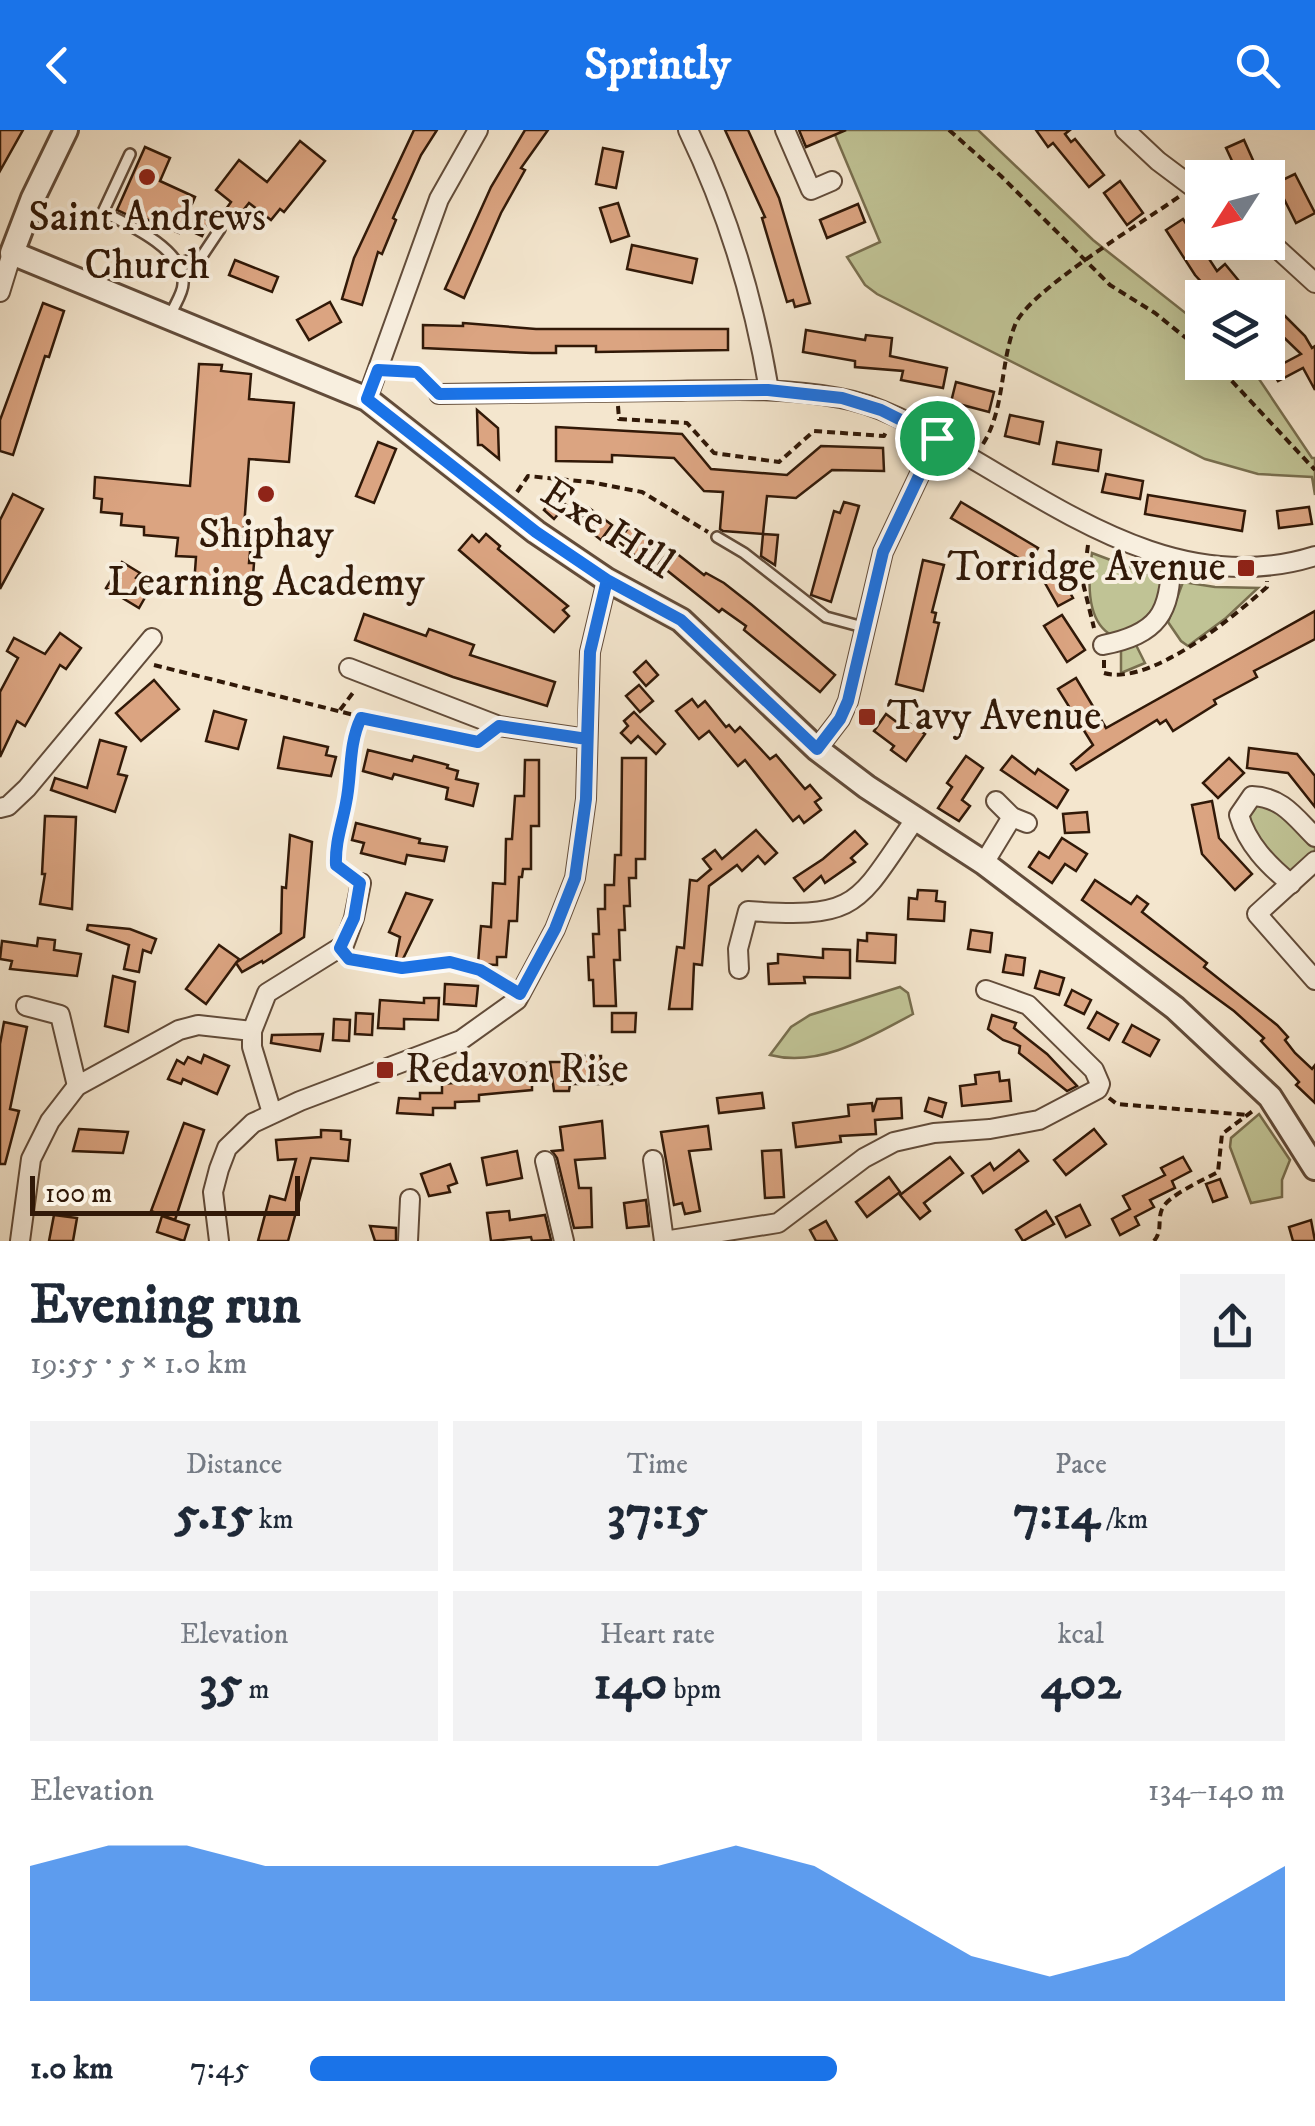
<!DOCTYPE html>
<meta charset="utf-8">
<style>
body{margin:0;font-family:"IM FELL DW Pica",serif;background:#f2f2f3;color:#1f2937;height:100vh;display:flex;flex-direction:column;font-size:38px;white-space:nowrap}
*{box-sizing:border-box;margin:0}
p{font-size:32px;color:#747a83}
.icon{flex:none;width:55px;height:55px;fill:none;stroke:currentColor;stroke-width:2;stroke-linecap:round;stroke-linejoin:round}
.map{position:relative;height:1111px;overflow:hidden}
.sheet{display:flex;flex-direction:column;background:#fff;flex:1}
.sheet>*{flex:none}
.needle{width:65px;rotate:234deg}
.tools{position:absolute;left:1185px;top:30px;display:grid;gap:20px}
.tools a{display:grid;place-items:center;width:100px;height:100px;border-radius:0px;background:#fff;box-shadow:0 10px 40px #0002;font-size:50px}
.scale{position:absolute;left:30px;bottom:25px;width:270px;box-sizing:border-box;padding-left:10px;border:5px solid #311908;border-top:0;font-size:28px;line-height:35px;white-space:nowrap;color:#311908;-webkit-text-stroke:8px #f8efdf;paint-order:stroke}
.pin{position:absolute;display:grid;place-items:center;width:85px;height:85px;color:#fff;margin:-42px;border:5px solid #fff;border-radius:50%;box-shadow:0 2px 10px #0007}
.round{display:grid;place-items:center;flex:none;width:105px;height:105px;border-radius:0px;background:#f2f2f3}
.head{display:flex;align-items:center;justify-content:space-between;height:170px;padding:0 30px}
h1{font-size:55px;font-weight:800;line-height:75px}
.figures{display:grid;grid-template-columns:repeat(3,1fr);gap:15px;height:170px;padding:10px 30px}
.figures div{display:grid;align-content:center;border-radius:0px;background:#f2f2f3;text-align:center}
.figures b{font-size:50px;font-weight:800}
.figures small{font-size:28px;font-weight:400}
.figures p{font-size:28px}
.chart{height:280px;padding:20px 30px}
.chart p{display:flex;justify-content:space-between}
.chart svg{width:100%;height:180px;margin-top:10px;fill:#1a73e8;opacity:.7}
ul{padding:0 30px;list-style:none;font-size:32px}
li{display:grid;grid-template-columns:160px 120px 1fr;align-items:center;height:75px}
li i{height:25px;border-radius:12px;background:#1a73e8}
header{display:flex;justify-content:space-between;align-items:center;height:130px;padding:0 30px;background:#1a73e8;color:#fff;font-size:45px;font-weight:800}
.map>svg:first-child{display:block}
.green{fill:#c0c395;stroke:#786e4e;stroke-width:2.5}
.building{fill:#dba481;stroke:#311908;stroke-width:2.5}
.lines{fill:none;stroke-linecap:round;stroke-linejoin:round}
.service-casing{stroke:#624c3a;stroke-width:14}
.minor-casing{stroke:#624c3a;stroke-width:22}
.tertiary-casing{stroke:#624c3a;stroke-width:28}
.path{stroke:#311908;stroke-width:4;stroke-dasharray:8 5;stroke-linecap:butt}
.service{stroke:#f8efdf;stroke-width:9}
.minor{stroke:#f8efdf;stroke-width:18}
.tertiary{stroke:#f8efdf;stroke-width:22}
.route-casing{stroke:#fff;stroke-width:20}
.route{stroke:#1a73e8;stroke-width:12}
.poi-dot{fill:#8f2418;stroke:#f8efdf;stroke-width:4}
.labels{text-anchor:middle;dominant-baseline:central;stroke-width:8;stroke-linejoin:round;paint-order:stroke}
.poi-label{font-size:42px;fill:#311908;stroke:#f8efdf}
.street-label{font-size:42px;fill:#311908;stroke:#f8efdf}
</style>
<header><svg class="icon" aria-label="back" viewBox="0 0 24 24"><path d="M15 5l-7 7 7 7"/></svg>Sprintly<svg class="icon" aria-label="search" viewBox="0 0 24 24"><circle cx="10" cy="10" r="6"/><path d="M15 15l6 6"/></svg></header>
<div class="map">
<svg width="1315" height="1111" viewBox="0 0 1315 1111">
<rect width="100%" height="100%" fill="#f4e6ce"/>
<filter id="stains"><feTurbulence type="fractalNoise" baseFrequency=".002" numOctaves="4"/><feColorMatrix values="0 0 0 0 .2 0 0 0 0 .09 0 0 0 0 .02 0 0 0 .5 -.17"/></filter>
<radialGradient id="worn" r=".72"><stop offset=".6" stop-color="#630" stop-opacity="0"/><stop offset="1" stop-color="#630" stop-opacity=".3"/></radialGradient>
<g class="green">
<path d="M833 0H978L1093 110 1202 196V232L1243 233 1257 246 1312 328H1315V365L1312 347 1258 344 1205 329 877 164 865 155 847 127 880 112Z"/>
<path d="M1092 423 1161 449C1164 479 1139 498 1113 506 1085 492 1088 450 1092 423Z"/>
<path d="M1183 452 1215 457 1258 458 1226 488 1188 516 1181 511 1168 492Z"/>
<path d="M1135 513 1145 533 1121 543V520Z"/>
<path d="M1252 666 1315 707V731L1291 754 1257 720 1244 676Z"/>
<path d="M900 857 908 863 913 884C870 907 820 938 770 925L791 897 810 885Z"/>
<path d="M1259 984 1290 1030 1282 1050V1067L1251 1073 1230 1017 1231 1008Z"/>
</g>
<g class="building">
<path d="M0 0H23L0 41Z"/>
<path d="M414 0H437L421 25 393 88 396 90 382 124 378 122 362 175 342 169 354 128Z"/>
<path d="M525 0H548L521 38 525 40 501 83 464 168 445 159 491 57Z"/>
<path d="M725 0H748L779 68 810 173 795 177 793 170 787 172 762 88 765 87Z"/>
<path d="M799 0H846L806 17Z"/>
<path d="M1036 0H1070L1065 4 1071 12 1075 9 1104 45 1089 57 1053 13 1048 17Z"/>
<path d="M1244 10 1261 48H1240L1226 18Z"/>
<path d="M300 11 325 31 284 82 280 79 271 90 249 73 237 88 226 79 231 72 216 60 239 30 267 52Z"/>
<path d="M145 17 170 28 160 51 195 67 189 81 209 91 202 106 182 97 179 103 144 88 142 92 117 80Z"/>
<path d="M603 18 623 22 616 58 596 54Z"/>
<path d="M1295 44 1315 83 1296 93 1276 53Z"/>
<path d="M1120 51 1143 83 1127 95 1104 63Z"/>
<path d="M618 73 629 106 611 112 600 78Z"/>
<path d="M858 74 865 92 827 108 820 90Z"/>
<path d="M1183 89 1217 141 1225 134 1253 168H1216L1195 145 1166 100Z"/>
<path d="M632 115 697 129 692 153 627 139Z"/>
<path d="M235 130 278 147 272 162 229 145Z"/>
<path d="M330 172 341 192 309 210 297 190Z"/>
<path d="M43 173 64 181 49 227 45 226 13 325 0 321V290Z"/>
<path d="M1275 176 1305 206 1312 218 1315 216V260L1303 238 1278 251 1271 240 1301 224 1268 192V184Z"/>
<path d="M463 193 536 199H728V220L596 222V216H556V223H532L423 218V195L463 196Z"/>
<path d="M806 200 865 210 866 205 892 208 890 226 947 238 943 258 901 250 903 241 855 237V231L803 222Z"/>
<path d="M199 234 222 235 221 241 251 244 249 269 294 273 289 332 249 329 243 411H251L249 433H254L252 459 194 455 196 427 176 426 178 408 144 405V397L121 395 122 384 101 382 102 369 94 368 95 347 190 356Z"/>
<path d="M956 252 994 262 989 282 951 272Z"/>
<path d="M477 280 498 298 499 329 482 315H478Z"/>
<path d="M1010 285 1043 292 1039 314 1005 306Z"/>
<path d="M556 297 682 304 711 339 787 345 821 316 883 318 884 341 832 340 796 368 767 366 763 404 723 401 720 399 723 362 704 361 674 328 612 325V332L556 331Z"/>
<path d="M378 312 396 319 374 373 356 366Z"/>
<path d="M1057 312 1101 320 1098 341 1053 334Z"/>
<path d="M1106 344 1143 351 1140 369 1102 362Z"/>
<path d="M13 364 43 379 0 459V390Z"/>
<path d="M1148 365 1245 381 1242 401 1145 384Z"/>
<path d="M555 366 566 375 554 389 544 380Z"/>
<path d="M844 372 859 376 831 472 811 465 834 381 840 383Z"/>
<path d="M961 372 1038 418 1029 434 951 388Z"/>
<path d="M1309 377 1312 394 1279 398 1277 381Z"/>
<path d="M589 378 612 395 601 410 578 392Z"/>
<path d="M630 396 654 416 641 431 618 411Z"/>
<path d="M486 404 500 416 498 419 568 476 563 480 569 486 554 502 459 420 472 405 479 412Z"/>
<path d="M763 404 778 405 775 435 761 426Z"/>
<path d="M671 419 704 445 706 443 724 453 752 475 835 545 820 562 744 500 746 496 722 479 719 482 659 434Z"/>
<path d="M923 430 944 435 932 482 936 483 934 492 939 493 923 561 896 554Z"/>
<path d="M122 432 140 443 136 448 151 457 139 478 106 458Z"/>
<path d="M1056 438 1073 468 1058 476 1041 446Z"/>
<path d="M1315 481V509L1254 541 1257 547 1214 570 1216 574 1173 601 1166 590 1160 594 1157 590 1076 640 1071 634 1093 615 1058 559 1076 548 1106 598Z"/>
<path d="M364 484 426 506 429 499 474 515 470 525 555 552 547 576 453 547 355 510Z"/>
<path d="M1062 485 1085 520 1067 532 1044 496Z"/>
<path d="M60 503 81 518 66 539 60 535 25 596 17 591 0 627V562L18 528 7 521 14 508 45 524Z"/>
<path d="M646 531 658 545 646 556 634 542Z"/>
<path d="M154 550 179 579 141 611 116 583Z"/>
<path d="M639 555 653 571 640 582 626 566Z"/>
<path d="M692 569 698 577 705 571 726 597 729 595 735 602 740 597 770 629 776 625 805 659 810 655 821 668 815 672 821 680 804 693 799 686 793 691 745 630 738 636 709 601 699 609 676 581Z"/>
<path d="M214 581 246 590 238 619 206 611Z"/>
<path d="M634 582 665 614 656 624 638 606 631 613 621 603 628 596 624 591Z"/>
<path d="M886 584 906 599 910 594 925 604 906 631 891 620 894 616 874 601Z"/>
<path d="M284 607 328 617 326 625 336 627 331 646 278 638Z"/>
<path d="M100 610 126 617 118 644 127 646 115 682 51 660 55 648 87 658Z"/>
<path d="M1249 618 1297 624 1315 646V677L1288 643 1247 638Z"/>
<path d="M368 620 412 631 414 626 448 635 447 638 458 641 456 649 478 654 473 676 446 669 448 658 394 644 392 649 363 641Z"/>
<path d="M966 626 983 638 962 670 970 676 959 691 938 678 952 657 947 653Z"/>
<path d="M1012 626 1035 644 1038 639 1068 660 1057 678 1001 640Z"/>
<path d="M622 628H646L645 729H636V748H629L630 776H624L625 800H619L620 830H614L616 876H594L593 850H589L588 827H594L593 804H599L598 779H605V755H614L615 725H621Z"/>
<path d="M1229 628 1244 643 1218 668 1203 653Z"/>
<path d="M525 630H539V696H531V739H523L522 747H519L517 791H509L506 827H497V835L478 834 481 796 491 797 493 753 505 754 506 709H512L515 666H524Z"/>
<path d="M1212 671 1219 708 1252 744 1235 760 1202 724 1192 675Z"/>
<path d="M1087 682 1089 702 1065 703 1063 684Z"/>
<path d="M45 686 76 687 72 779 40 774 45 744H42Z"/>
<path d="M356 693 420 709 419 713 447 717 444 731 407 725 405 734 361 723 364 713 352 710Z"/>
<path d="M756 700 777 723 765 734 758 726 742 741 737 735 709 756 702 835 694 834 692 879H669L677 817 684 818 690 750 697 751 711 739 703 729 715 720 722 729Z"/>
<path d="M855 701 867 714 851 728 855 732 825 753 821 746 804 761 794 748 823 729Z"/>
<path d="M290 705 312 712 304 807 263 833 262 831 242 842 236 833 206 874 186 859 219 815 239 829 237 832 281 803 282 757 286 758Z"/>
<path d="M1062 708 1087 724 1076 741 1065 734 1052 753 1029 737 1039 722 1049 728Z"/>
<path d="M1095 750 1131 774 1137 766 1148 774 1142 782 1207 833 1204 837 1277 895 1288 907 1285 910 1295 923 1312 939 1315 935V973L1296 955 1299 952 1261 911 1264 908 1234 881 1082 770Z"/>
<path d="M918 760 937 761 936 771 945 772 944 791 908 789 909 768 917 769Z"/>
<path d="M406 763 432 770 398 839 394 838 400 807 389 802Z"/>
<path d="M88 795 130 799 156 809 151 823 143 820 139 842 124 839 129 815 87 800Z"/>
<path d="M971 800 992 803 990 822 968 819Z"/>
<path d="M867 803 896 805 895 833 857 831 858 810 867 811Z"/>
<path d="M38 808 55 810 54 820 81 824 77 846 10 839 12 831 0 829 2 811 37 816Z"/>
<path d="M823 819 850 820V848L804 847 805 853 769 854 768 834 778 833V824L823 828Z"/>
<path d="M1006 825 1025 828 1023 845 1003 842Z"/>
<path d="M1040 841 1064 848 1059 865 1035 858Z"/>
<path d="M113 846 135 852 128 902 105 896Z"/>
<path d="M445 854 478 856 476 876 444 874Z"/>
<path d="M1072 860 1091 870 1084 884 1065 875Z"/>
<path d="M424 868H439L438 890 404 889V899L378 898 380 870 424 873Z"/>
<path d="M1097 882 1118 894 1109 910 1088 898Z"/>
<path d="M356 883 373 884 372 905 355 904Z"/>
<path d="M612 883H636L635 902H612Z"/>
<path d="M992 885 1016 893 1014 898 1047 924 1077 956 1067 961 1019 923 1020 916 1003 910 988 899Z"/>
<path d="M334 889 350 890 349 911 333 910Z"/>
<path d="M4 892 27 897 10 979 19 981 5 1034H0V914Z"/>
<path d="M1132 895 1159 910 1150 926 1123 912Z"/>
<path d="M323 904 320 921 271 913 272 905Z"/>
<path d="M204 925 229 936 217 964 183 949 181 954 168 949 177 930 184 934 188 927 201 933Z"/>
<path d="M583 926H601V934H612V954H570L569 961H554L550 932H583Z"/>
<path d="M515 933H532V960L479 965V971L455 972V978H433V985L397 983 399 968 420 969V963H442V954L486 950 491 937H515Z"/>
<path d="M999 942 1000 951 1009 950 1011 971 962 976 960 956 976 954 975 945Z"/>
<path d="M762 963 764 978 719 983 717 968Z"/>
<path d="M901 968 902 988 875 990 876 1004 840 1006 841 1012 796 1017 793 993 849 986 848 975 872 973 873 982 877 969Z"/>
<path d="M929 968 946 973 942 987 925 981Z"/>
<path d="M602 991 605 1028 575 1030 579 1058H591L592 1097 574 1098 557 1028 552 1021 563 1020 560 997Z"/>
<path d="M184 993 204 1000 175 1090 151 1081Z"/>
<path d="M708 996 711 1019 689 1021 700 1081 685 1084 682 1073 674 1075 661 1002Z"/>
<path d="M79 999 128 1002 123 1023 73 1021Z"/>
<path d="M1094 999 1106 1014 1066 1045 1054 1030Z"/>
<path d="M321 1000 341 1001V1009L350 1010 348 1031 311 1028 288 1111H258L270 1066 285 1070 296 1029 278 1030 276 1010 321 1007Z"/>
<path d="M781 1020 784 1067 765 1068 762 1021Z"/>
<path d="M1019 1020 1028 1031 983 1063 972 1046 990 1033 994 1040Z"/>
<path d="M517 1021 522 1048 487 1055 482 1028Z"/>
<path d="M950 1027 963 1043 924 1073 930 1081 920 1089 900 1065Z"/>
<path d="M1183 1027 1191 1041 1172 1051 1175 1058 1150 1070 1154 1077 1135 1087 1139 1095 1120 1105 1112 1089 1130 1079 1123 1066 1165 1045 1161 1038Z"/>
<path d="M450 1034 457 1053 448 1056 450 1062 429 1066 421 1044Z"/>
<path d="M889 1047 900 1062 867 1087 856 1072Z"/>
<path d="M1220 1049 1227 1067 1213 1072 1206 1054Z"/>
<path d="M646 1070 649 1096 627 1098 624 1073Z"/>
<path d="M1080 1075 1090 1095 1066 1107 1056 1087Z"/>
<path d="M509 1081 510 1090 545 1085 551 1110 532 1111 531 1107 491 1111 487 1083Z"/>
<path d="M1046 1081 1054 1094 1023 1111 1016 1100Z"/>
<path d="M54 1085 77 1088 73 1111H49Z"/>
<path d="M162 1086 189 1095 184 1111 157 1102Z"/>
<path d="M1311 1090 1315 1111H1293L1289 1097Z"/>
<path d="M826 1091 837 1111H816L810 1100Z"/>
<path d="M370 1096 396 1098V1111H375Z"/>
</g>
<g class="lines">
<defs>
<g id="service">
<path d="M130 24 103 82C128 94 186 120 183 154 183 163 174 176 171 184"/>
<path d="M178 134 202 126 220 99"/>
<path d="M717 407 744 423 826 487 863 497"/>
</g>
<g id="minor">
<path d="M688 0C728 83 754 169 769 260"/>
<path d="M785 0 811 60 832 51"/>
<path d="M1125 0 1158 31 1202 64"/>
<path d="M1268 110 1315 153"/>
<path d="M0 162 12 123"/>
<path d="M439 264C515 263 591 262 666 261 724 260 783 257 840 268 882 275 921 299 957 320 1067 383 1182 468 1315 426"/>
<path d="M367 269 439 69 478 0"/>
<path d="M1103 515C1158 504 1171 483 1171 430"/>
<path d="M349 538 499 596 587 609"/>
<path d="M817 619 840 589 848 571 883 422 937 308"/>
<path d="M996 671 1012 687 1027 693"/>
<path d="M0 678 8 676 27 658 152 508"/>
<path d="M1315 731 1257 784 1315 850"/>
<path d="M984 733 1012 687"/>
<path d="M1291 754C1268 735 1247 714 1239 685L1252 666C1282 667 1295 687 1315 707"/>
<path d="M739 839 738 819 748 781C860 789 856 775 916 688"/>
<path d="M26 876 60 885 77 956"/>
<path d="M252 901 267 863 344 815 354 788 361 753"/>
<path d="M653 1030 664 1111"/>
<path d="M545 1031 564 1111"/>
<path d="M20 1111 31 1029 50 991 77 956 179 900 198 895 252 901V917L272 983"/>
<path d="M219 1111 213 1062 219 1039 227 1018 253 993 300 971 461 910 517 870 555 799 575 748 586 669 590 522 607 450"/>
<path d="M408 1111 410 1069"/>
<path d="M664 1111 778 1093 864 1028 894 1012 934 1003 990 999 1039 990 1098 959 1100 954 1094 940 1028 875 986 860"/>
</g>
<path id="tertiary" d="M66 0 33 68 12 123 367 269 536 402 607 450 681 490 817 619 867 657 984 733 1175 878 1270 967 1315 1038"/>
</defs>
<use href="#service" class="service-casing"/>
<use href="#minor" class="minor-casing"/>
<use href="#tertiary" class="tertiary-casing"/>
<g class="path">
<path d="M949 0 1001 46 1110 155 1155 183 1202 221"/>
<path d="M1214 232 1315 340"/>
<path d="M395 241 417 242 426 251"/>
<path d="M618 276 619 289 687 293 714 323 779 332 814 301 884 306 887 300"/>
<path d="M983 314C1005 279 1000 233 1015 195 1028 161 1145 91 1180 66"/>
<path d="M517 362 528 346 590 352 642 362 708 402"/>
<path d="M1088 415 1083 453 1094 498"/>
<path d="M1104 530V543C1151 556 1232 488 1267 457V451"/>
<path d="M154 535 450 609 478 612 484 607"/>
<path d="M340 580 355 560"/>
<path d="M347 744 335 735C335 712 342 695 346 673 353 645 348 615 361 588"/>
<path d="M354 830 402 838 450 832 480 840 508 857"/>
<path d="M1109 968 1117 974 1248 985"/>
<path d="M1154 1111C1163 1100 1157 1091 1162 1079 1167 1066 1205 1049 1218 1042L1222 1004 1254 980"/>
</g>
<use href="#service" class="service"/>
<use href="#minor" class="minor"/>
<use href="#tertiary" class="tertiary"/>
</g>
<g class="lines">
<defs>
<path id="route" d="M937 308 881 280 842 268 768 260 439 264 417 242 378 240 367 269 536 402 607 450 590 522 586 669 575 748 555 799 520 864 480 840 450 832 402 838 349 829 340 818 354 788 360 753 336 735C335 712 342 695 346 673 352 645 348 615 361 588L478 612 499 596 587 609 590 522 607 450 681 490 817 619 840 589 848 571 883 422 937 308"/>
</defs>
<use href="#route" class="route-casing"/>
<use href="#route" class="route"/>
</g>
<g class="poi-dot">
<circle cx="147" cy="47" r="10"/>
<circle cx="266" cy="364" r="10"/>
<rect x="1236" y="428" width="20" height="20" rx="5"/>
<rect x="857" y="577" width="20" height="20" rx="5"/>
<rect x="375" y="930" width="20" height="20" rx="5"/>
</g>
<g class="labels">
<g class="poi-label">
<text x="147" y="88">Saint Andrews<tspan x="147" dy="48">Church</tspan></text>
<text x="266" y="405">Shiphay<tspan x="266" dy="48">Learning Academy</tspan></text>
<text x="1226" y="438" text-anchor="end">Torridge Avenue</text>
<text x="887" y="587" text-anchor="start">Tavy Avenue</text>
<text x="405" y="940" text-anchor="start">Redavon Rise</text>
</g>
<g class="street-label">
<text transform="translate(607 399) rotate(33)">Exe Hill</text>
</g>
</g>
<rect width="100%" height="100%" filter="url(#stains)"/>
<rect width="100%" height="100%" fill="url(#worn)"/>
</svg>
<div class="tools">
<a><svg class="needle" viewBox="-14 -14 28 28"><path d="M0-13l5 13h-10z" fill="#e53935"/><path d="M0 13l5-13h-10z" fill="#747a83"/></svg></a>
<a><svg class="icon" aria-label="layers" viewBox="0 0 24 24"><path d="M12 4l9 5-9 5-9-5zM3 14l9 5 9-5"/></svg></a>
</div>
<div class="scale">100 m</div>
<div class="pin" style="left:937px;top:308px;background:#1e9e55"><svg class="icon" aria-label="arrive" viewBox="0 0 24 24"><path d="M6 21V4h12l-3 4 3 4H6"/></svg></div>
</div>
<section class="sheet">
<div class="head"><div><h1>Evening run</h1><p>19:55 · 5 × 1.0 km</p></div><a class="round"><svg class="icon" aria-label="share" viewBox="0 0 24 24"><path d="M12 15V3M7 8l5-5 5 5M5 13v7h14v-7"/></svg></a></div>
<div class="figures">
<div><p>Distance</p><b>5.15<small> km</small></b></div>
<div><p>Time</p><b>37:15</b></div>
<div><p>Pace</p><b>7:14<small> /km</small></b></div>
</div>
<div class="figures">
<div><p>Elevation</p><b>35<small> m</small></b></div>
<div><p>Heart rate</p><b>140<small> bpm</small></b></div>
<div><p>kcal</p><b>402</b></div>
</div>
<div class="chart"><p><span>Elevation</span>134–140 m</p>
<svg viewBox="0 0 160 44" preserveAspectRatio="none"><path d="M0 44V11L10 6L20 6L30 11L40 11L50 11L60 11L70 11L80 11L90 6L100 11L110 22L120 33L130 38L140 33L150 22L160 11V44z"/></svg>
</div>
<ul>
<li><b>1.0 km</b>7:45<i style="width:54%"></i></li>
</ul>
</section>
